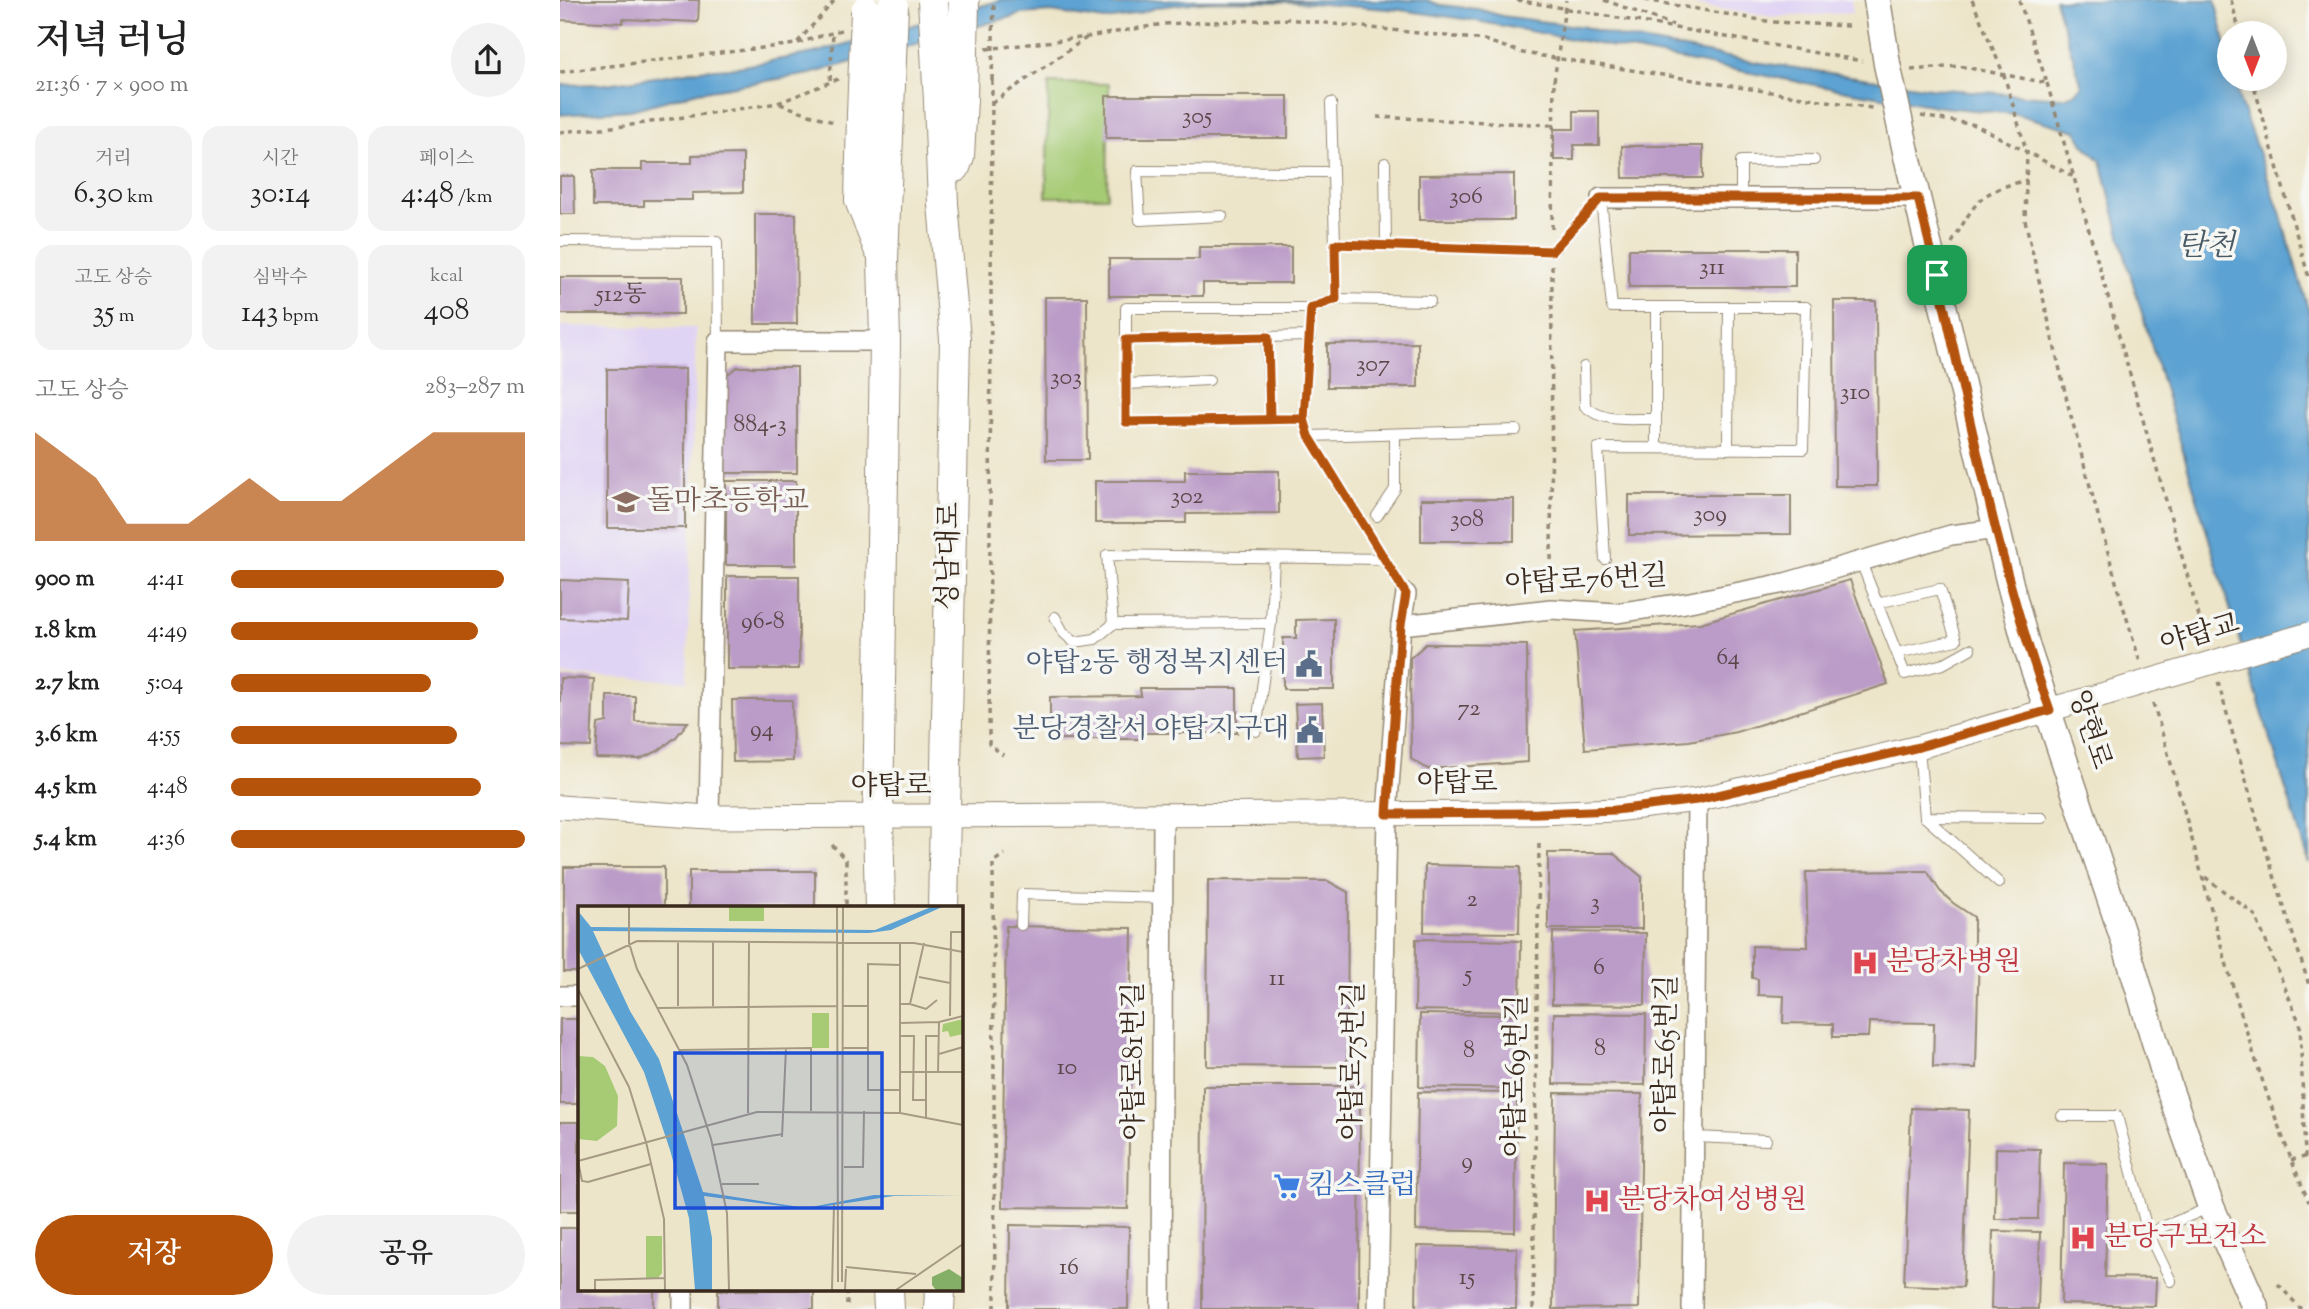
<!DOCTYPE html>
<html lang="ko">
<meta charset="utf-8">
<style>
body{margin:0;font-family:"Sorts Mill Goudy","Noto Serif KR",serif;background:#f2f2f2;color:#222;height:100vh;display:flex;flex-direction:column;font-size:26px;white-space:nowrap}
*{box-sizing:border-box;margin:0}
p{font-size:23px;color:#767676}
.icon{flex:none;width:38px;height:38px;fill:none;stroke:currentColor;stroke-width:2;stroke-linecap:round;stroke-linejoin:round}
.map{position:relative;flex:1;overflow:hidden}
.details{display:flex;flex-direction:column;background:#fff;width:560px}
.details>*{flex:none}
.needle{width:46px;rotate:180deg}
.controls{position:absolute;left:1657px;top:21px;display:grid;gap:14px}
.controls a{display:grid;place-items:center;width:70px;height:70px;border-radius:50%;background:#fff;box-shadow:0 4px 18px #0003;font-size:35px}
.pin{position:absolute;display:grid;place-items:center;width:60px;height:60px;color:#fff;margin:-30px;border-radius:14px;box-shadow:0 4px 10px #0006}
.round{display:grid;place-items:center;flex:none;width:74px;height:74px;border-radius:37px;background:#f2f2f2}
.head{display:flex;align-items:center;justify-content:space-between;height:119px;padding:0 35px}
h1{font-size:38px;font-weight:600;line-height:52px}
.figures{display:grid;grid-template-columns:repeat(3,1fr);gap:10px;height:119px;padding:7px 35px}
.figures div{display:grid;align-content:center;border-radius:18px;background:#f2f2f2;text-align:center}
.figures b{font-size:30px;font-weight:600}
.figures small{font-size:19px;font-weight:400}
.figures p{font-size:19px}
.chart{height:196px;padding:14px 35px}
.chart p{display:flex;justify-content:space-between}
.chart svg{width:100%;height:126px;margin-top:7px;fill:#b45309;opacity:.7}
.action{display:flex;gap:14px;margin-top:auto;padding:14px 35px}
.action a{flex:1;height:80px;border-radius:42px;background:#b45309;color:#fff;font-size:28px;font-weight:600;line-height:80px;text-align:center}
.action a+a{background:#f2f2f2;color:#222}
ul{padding:0 35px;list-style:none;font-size:23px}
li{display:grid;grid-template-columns:112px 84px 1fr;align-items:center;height:52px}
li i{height:18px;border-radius:9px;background:#b45309}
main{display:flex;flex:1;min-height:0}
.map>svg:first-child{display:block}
.built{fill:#e0d4f4}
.green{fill:#a6cb74;stroke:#707a49;stroke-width:2}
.water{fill:#5ca2d2;stroke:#4c6678;stroke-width:2}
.building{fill:#bb9bc7}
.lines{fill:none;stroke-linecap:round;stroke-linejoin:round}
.service-casing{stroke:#948874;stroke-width:12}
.minor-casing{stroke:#948874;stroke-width:22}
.tertiary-casing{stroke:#948874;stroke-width:25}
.secondary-casing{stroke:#948874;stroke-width:29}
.primary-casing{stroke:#948874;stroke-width:32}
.path{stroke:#948874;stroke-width:3.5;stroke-dasharray:5 5;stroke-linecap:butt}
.service{stroke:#fff;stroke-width:10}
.minor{stroke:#fff;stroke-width:19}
.tertiary{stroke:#fff;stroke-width:23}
.secondary{stroke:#fff;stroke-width:26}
.primary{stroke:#fff;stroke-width:30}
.tertiary-bridge-casing{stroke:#948874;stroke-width:25;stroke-linecap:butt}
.secondary-bridge-casing{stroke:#948874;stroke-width:29;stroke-linecap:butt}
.primary-bridge-casing{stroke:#948874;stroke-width:32;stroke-linecap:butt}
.path-bridge{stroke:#948874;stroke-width:3.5;stroke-dasharray:5 5;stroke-linecap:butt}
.tertiary-bridge{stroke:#fff;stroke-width:23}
.secondary-bridge{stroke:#fff;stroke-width:26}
.primary-bridge{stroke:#fff;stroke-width:30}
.route-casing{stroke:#fff;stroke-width:14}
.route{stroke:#b45309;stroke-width:9}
.labels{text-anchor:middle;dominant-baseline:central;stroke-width:7;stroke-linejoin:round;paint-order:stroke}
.number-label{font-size:24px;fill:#5b4648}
.education-label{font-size:28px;fill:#785e54;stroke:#f6f6f2;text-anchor:start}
.street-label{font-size:28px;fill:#3b2a1e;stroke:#f6f6f2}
.service-label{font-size:28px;fill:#4e5e75;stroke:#f6f6f2;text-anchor:end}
.health-label{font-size:28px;fill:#be3a42;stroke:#f6f6f2;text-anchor:start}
.shop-label{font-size:28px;fill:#366cbe;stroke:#f6f6f2;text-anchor:start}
.water-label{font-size:30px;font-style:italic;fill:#485a66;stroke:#f6f6f2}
.inset-road{fill:none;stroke:#a69a85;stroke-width:2}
.view{fill:#1d4ed8;fill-opacity:0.15;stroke:#1d4ed8;stroke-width:3.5}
.inset-edge{fill:none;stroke:#3b2a1e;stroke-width:3.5}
</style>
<main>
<section class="details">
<div class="head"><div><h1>저녁 러닝</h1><p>21:36 · 7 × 900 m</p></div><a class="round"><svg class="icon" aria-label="share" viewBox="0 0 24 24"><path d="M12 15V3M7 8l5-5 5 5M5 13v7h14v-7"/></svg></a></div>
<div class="figures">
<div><p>거리</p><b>6.30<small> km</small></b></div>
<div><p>시간</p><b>30:14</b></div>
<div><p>페이스</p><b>4:48<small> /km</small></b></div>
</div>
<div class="figures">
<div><p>고도 상승</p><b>35<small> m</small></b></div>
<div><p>심박수</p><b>143<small> bpm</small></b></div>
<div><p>kcal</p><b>408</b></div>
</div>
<div class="chart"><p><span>고도 상승</span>283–287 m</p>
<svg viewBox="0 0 160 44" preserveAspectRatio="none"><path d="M0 44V6L10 14L20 22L30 38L40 38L50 38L60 30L70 22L80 30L90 30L100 30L110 22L120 14L130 6L140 6L150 6L160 6V44z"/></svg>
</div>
<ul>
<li><b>900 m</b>4:41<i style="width:93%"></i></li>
<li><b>1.8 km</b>4:49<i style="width:84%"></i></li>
<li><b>2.7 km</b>5:04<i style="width:68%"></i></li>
<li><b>3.6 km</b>4:55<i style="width:77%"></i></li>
<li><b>4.5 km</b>4:48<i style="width:85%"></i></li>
<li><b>5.4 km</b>4:36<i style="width:100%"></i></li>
</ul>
<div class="action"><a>저장</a><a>공유</a></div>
</section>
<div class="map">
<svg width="1749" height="1309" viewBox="0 0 1749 1309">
<rect width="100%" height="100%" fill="#f6f6f2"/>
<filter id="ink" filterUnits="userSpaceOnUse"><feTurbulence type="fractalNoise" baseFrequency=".0143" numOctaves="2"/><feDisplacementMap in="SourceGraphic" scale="14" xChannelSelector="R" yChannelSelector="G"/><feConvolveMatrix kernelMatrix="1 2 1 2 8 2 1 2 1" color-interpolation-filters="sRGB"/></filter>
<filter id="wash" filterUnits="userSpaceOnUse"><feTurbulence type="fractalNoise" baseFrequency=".00686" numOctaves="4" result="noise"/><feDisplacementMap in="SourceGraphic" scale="28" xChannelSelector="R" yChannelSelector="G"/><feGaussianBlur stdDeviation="1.57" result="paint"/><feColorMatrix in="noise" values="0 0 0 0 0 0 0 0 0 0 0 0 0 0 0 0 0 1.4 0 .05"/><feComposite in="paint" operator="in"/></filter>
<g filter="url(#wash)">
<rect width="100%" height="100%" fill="#ede5c9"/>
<g class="built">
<path d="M1101 0H1291L1293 13 1214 17Z"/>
<path d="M0 326 136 328 127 681 0 675Z"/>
</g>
<path class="green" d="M489 83 549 84 547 197H486Z"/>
<path class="water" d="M442 0H523L539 4 560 5 583 0H866L880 5 918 9 942 16 1025 27 1060 37 1195 62 1370 88 1504 98 1516 93 1522 86 1495 0H1655L1669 58 1670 79H1675L1680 102 1720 212 1749 312V864L1660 576 1567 263 1541 161 1524 145 1516 131 1456 114 1382 107 1287 91 911 20 840 10 736 2 648 1 598 7 567 17 544 20 491 12 461 14 250 74 138 92 71 110 0 115V85L45 84 82 79 138 70 172 68 254 53Z"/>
<g id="blocks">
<g class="building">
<path d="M0 0H139L138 22 63 19V23L0 20Z"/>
<rect x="546" y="96" width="182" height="42"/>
<path d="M1014 111H1039V145H1014V160H994V129H1014Z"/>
<path d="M1062 146H1143V178H1063Z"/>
<path d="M183 154V192L132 193V200H84V206H33V170H82V163H132V155Z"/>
<path d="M954 174V220H859V175Z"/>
<path d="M0 176H14L15 214H0Z"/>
<path d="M195 214H236L237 324H195Z"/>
<path d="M639 247H731V283H643V296H549V259H639Z"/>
<rect x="1069" y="249" width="166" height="38"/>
<rect x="0" y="277" width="123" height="37"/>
<path d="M485 297H527L528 460H486Z"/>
<path d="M1274 301H1316L1317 486H1275Z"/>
<path d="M858 343V387H767V344Z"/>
<path d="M177 367H237V473H164V377Z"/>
<rect x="47" y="369" width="78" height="159"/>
<path d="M625 471H719V513L626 514V523H535V481H625Z"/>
<rect x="166" y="481" width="70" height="84"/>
<path d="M1069 495H1231V534L1069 535Z"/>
<rect x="861" y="499" width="93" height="42"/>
<rect x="167" y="576" width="72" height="93"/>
<path d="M0 580 69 583 67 621 0 618Z"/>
<path d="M1290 580 1328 684 1176 732 1129 741 1025 749 1015 631 1140 623Z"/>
<path d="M774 619V689H723V638H736V620Z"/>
<path d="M866 644 967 645 968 762 868 769 851 759 850 658Z"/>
<path d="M0 678 34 679 31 747 0 746Z"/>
<path d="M580 688H677V733H583V739H490V697L581 696Z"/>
<path d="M47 696H75V721L128 722 116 737 98 751 80 759 36 758 38 724 47 722Z"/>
<path d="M172 700H232L233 761 173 762Z"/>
<path d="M762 703 764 756 738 757 735 704Z"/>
<path d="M988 853H1053L1082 877V929H988Z"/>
<path d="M865 865 960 867 959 933 864 932Z"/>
<path d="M4 867H104V908H19V972H4Z"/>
<rect x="129" y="871" width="126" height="37"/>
<path d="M1367 871 1380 891 1393 903 1414 917V948H1419L1416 1068 1373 1067 1374 1023 1309 1022 1308 1037H1273V1024L1223 1023 1224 996 1198 995V979L1192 978V946L1248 947 1246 872Z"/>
<path d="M648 880 768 881 788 892 787 1067 647 1066Z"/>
<path d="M446 926 572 928 568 1209 442 1207Z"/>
<path d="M993 932 1086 933 1085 1005 992 1004Z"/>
<path d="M856 939 961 941 960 1012 855 1010Z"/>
<path d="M994 1013 1086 1014 1085 1085 993 1084Z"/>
<path d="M860 1014 959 1015 958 1089 859 1087Z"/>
<rect x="0" y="1019" width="18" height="85"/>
<path d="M643 1086H800L799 1309H642Z"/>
<path d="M858 1092 957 1093 955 1232 856 1230Z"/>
<path d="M995 1093 1082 1094 1079 1308 993 1309Z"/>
<path d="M1351 1108 1409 1110 1403 1287 1344 1285Z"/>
<rect x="0" y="1122" width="19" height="89"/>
<path d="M1436 1148 1480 1149 1478 1219H1435Z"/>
<path d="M1504 1163 1548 1164 1545 1277 1596 1278 1595 1306 1501 1304Z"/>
<path d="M450 1225 569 1227 568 1309H449Z"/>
<path d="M0 1228H19V1290H94V1309H0Z"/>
<path d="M1433 1231 1480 1232 1478 1309H1431Z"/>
<path d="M857 1246 957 1248 956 1309H856Z"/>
<rect x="158" y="1290" width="96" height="19"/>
</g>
</g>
</g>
<g filter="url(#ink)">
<use href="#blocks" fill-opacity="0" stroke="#948874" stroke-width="2"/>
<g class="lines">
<defs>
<g id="service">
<path d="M771 103 775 244"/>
<path d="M825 163 826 246"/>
<path d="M1041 198 1052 307H1246L1243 449 1038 448 1045 559"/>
<path d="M1181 198V161L1254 160"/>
<path d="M662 216 580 220 577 171 773 172"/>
<path d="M0 241 157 242 158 341"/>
<path d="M776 299 870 301"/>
<path d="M1096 307V448"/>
<path d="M751 308 744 419 566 422V308H751L776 299 775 244 992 251 1041 198"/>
<path d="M707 337 710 419"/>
<path d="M566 340 750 336"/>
<path d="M1024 367 1025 406C1044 424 1072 418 1096 419"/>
<path d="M567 384 649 380"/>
<path d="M744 419 749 436 956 430"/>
<path d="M749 436 846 594"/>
<path d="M1168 449 1169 307"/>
<path d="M817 516 835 489V434"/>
<path d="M714 558 711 623 553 624 547 555 824 559"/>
<path d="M1301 562 1345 674 1383 664 1410 649"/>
<path d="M1317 603 1380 589 1396 640 1337 653"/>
<path d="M495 617 503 632 514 642 535 639 553 624"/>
<path d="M696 731 711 623"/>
<path d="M1359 748 1365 817 1482 818"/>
<path d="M1365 817 1439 883"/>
<path d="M461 925 462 894 604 898"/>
<path d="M1502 1116H1557L1588 1233 1651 1207"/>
<path d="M1134 1137 1206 1140"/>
<path d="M1588 1233 1611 1281"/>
</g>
<g id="minor">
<path d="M1041 198H1358"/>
<path d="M841 625 991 609 1056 613 1125 603 1225 583 1391 535 1437 529"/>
<path d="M149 817 158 341H325"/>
<path d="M0 996H19"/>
<path d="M123 1290V1309"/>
<path d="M601 1309 603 813"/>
<path d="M818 1309 827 814 841 625 846 594"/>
<path d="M1132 1309 1137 800"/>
</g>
<path id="tertiary" d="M0 807 149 817 978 813 1055 810 1137 800 1359 747 1548 693"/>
<g id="secondary">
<path d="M1317 0 1327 64"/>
<path d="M1347 156 1450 584 1467 648 1566 946 1609 1088 1651 1207 1696 1309"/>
</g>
<g id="primary">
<path d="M379 101 383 204 395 339 383 908"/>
<path d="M302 114 300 200 319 249"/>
<path d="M395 167 399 156 402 99"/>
<path d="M320 908 318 817 325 341 323 259 329 111"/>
<path d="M328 1290 329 1309"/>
<path d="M379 1309 380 1290"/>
</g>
</defs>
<use href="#service" class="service-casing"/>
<use href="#minor" class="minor-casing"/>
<use href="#tertiary" class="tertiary-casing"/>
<use href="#secondary" class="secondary-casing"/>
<use href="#primary" class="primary-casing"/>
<g class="path">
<path d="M957 0 1302 61"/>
<path d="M1044 0 1113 25"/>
<path d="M1085 0 1212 22 1290 26"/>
<path d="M1412 0 1444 75 1467 153 1465 220 1509 409 1558 589 1580 662"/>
<path d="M1671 0 1680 33"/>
<path d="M238 43 281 30"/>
<path d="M426 49 528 37 603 24 728 19 924 40 963 53 1312 108"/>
<path d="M1351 70 1399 66 1487 83 1459 0"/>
<path d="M0 72 236 44 275 0"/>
<path d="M1692 79 1749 278"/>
<path d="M270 80 273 33"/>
<path d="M432 80 429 744 443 755"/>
<path d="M1487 83 1646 641"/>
<path d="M432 103 526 38"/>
<path d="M220 104 276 123"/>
<path d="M1361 116 1416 125 1514 177"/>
<path d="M817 117 993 125"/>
<path d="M0 132 64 126 218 103 278 79"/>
<path d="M992 229 994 81"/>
<path d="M1392 243C1416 201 1418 192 1467 180"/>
<path d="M991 590 992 265"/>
<path d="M1658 682 1704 844 1749 985"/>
<path d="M1593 703C1644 869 1679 1042 1749 1202"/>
<path d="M272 845 286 860V908"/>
<path d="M1645 877 1695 915 1740 1024 1745 1157 1749 1161"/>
<path d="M1731 1160 1745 1157"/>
<path d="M1718 1284 1741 1309"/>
<path d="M287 1290V1309"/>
<path d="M435 1309 433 862 445 854"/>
<path d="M973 1309 979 844"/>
</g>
<use href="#service" class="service"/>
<use href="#minor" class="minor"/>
<use href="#tertiary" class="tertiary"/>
<use href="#secondary" class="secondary"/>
<use href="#primary" class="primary"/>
<defs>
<path id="tertiary-bridge" d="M1548 693 1749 634"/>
<path id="secondary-bridge" d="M1327 64 1347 156"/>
<g id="primary-bridge">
<path d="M373 1 379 101"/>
<path d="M402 99 404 0"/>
<path d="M329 111 333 6"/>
<path d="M302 114 306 11"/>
</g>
</defs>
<use href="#tertiary-bridge" class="tertiary-bridge-casing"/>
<use href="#secondary-bridge" class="secondary-bridge-casing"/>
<use href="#primary-bridge" class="primary-bridge-casing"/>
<g class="path-bridge">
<path d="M432 80 434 0"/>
<path d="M994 81 1006 0"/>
</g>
<use href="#tertiary-bridge" class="tertiary-bridge"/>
<use href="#secondary-bridge" class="secondary-bridge"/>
<use href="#primary-bridge" class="primary-bridge"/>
</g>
</g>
<g class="lines" filter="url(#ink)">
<defs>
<path id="route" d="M1377 275 1358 198H1041L992 251 775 244 776 299 751 308 744 419 566 422V340L708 337 710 419H744L749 436 846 594 841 625 827 814 978 813 1055 810 1137 800 1359 747 1490 710C1439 569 1411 421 1377 275"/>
</defs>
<use href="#route" class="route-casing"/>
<use href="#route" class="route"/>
</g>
<defs>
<symbol id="school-bare" viewBox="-9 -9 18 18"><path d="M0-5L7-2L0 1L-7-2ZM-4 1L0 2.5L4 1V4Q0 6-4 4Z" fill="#8d6e63" stroke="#f6f6f2" stroke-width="2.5" paint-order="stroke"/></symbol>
<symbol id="civic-bare" viewBox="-9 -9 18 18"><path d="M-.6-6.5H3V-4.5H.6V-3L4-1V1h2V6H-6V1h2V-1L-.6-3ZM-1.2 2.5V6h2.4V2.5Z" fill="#5c6f8a" stroke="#f6f6f2" stroke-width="2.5" paint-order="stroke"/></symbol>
<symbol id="hospital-bare" viewBox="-9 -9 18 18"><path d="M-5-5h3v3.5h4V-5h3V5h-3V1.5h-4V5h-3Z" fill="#e0444e" stroke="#f6f6f2" stroke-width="2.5" paint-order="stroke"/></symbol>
<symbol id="supermarket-bare" viewBox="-9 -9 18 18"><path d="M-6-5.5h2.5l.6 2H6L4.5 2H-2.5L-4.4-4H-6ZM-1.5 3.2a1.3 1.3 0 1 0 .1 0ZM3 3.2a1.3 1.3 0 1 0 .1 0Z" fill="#3f7fe0" stroke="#f6f6f2" stroke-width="2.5" paint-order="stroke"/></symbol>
</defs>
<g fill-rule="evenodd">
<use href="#school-bare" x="47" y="483" width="38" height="38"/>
<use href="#civic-bare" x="730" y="645" width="38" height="38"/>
<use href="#civic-bare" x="731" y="711" width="38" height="38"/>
<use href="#hospital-bare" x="1286" y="944" width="38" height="38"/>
<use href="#supermarket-bare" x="708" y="1167" width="38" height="38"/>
<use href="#hospital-bare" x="1018" y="1182" width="38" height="38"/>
<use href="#hospital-bare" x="1504" y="1219" width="38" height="38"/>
</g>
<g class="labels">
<g class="number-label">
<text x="637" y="117">305</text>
<text x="906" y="197">306</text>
<text x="1152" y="268">311</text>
<text x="61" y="295">512동</text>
<text x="813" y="365">307</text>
<text x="506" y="378">303</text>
<text x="1295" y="393">310</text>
<text x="200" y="425">884-3</text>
<text x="627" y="497">302</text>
<text x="1150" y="515">309</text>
<text x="907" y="520">308</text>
<text x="203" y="622">96-8</text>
<text x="1168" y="658">64</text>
<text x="909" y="709">72</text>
<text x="202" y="730">94</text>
<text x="912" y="900">2</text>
<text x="1035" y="903">3</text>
<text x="1039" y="968">6</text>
<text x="908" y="975">5</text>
<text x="717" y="979">11</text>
<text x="1040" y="1049">8</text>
<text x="909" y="1051">8</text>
<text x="507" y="1068">10</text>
<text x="907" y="1162">9</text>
<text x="509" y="1268">16</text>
<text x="907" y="1278">15</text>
</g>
<g class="education-label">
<text x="87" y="502">돌마초등학교</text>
</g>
<g class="street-label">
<text transform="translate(390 556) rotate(-89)">성남대로</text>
<text transform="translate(1026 581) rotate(-3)">야탑로76번길</text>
<text transform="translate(1640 635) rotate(-16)">야탑교</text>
<text transform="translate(1529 730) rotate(72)">양현로</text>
<text x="897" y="784">야탑로</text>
<text x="331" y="787">야탑로</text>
<text transform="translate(1107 1054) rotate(-89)">야탑로65번길</text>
<text transform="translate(575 1061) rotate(-90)">야탑로81번길</text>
<text transform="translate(794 1061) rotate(-89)">야탑로75번길</text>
<text transform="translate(957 1076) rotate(-89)">야탑로69번길</text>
</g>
<g class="service-label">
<text x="728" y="664">야탑2동 행정복지센터</text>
<text x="729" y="730">분당경찰서 야탑지구대</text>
</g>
<g class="health-label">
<text x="1326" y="963">분당차병원</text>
<text x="1058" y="1201">분당차여성병원</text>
<text x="1544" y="1238">분당구보건소</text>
</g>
<g class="shop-label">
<text x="748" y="1186">킴스클럽</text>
</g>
<g class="water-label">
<text x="1646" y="247">탄천</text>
</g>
</g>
<g transform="translate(18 906)">
<rect width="385" height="385" fill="#ede5c9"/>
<path d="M151 1H186V15H151ZM234 107H251V142H234ZM385 113V128L372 131 370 125 364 126 365 118ZM0 150 15 151 27 160 40 190 39 220 19 235 0 233ZM68 330H84V367L80 372H68Z" fill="#a6cb74"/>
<path d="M371 363 385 372V384H358L354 379V371Z" fill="#84af66"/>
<path d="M353 1H364L313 24 291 27 15 25 52 105 81 153 125 286 228 302 296 289 385 290H316L228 303 126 290 134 332V384H117L111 312 92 244 66 166 0 43V5L13 21 297 24Z" fill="#5ca2d2"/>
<path class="inset-road" d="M51 1V37L59 63 109 159 133 233 149 307 151 384M259 1 260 376M100 35V100M322 36V207M0 63 59 35 336 37 385 46M341 71 372 77M0 83 51 181 68 236 86 313 87 384M322 98H332L346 37M332 98 348 103 359 94M135 100V36M265 100H290M80 102 259 100M372 110 373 26H385M322 117 361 116 385 110M323 130H336L335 194H348V212M265 142H290M102 144 233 142V205M361 148 385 141M321 166H385M360 167 361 116M322 184H290V58L322 59M348 194V130H361M170 207 171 36M204 231 208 142M135 239 205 228M0 255 179 206 322 207 385 219M0 255 4 275 10 276 73 258M266 261H285L286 205M144 278H181M268 361 338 368M264 376 265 1M17 384V374L87 372M254 384 256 298M267 384 268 363M318 384 385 338"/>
<path class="view" d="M97 147H304V302H97Z"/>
<rect width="385" height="385" class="inset-edge"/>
</g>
</svg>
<div class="controls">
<a><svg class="needle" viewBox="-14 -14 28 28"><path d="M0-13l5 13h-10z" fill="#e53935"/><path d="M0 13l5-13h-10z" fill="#767676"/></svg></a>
</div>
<div class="pin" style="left:1377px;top:275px;background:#1e9e55"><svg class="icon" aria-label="arrive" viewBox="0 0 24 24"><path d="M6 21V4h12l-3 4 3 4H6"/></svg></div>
</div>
</main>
